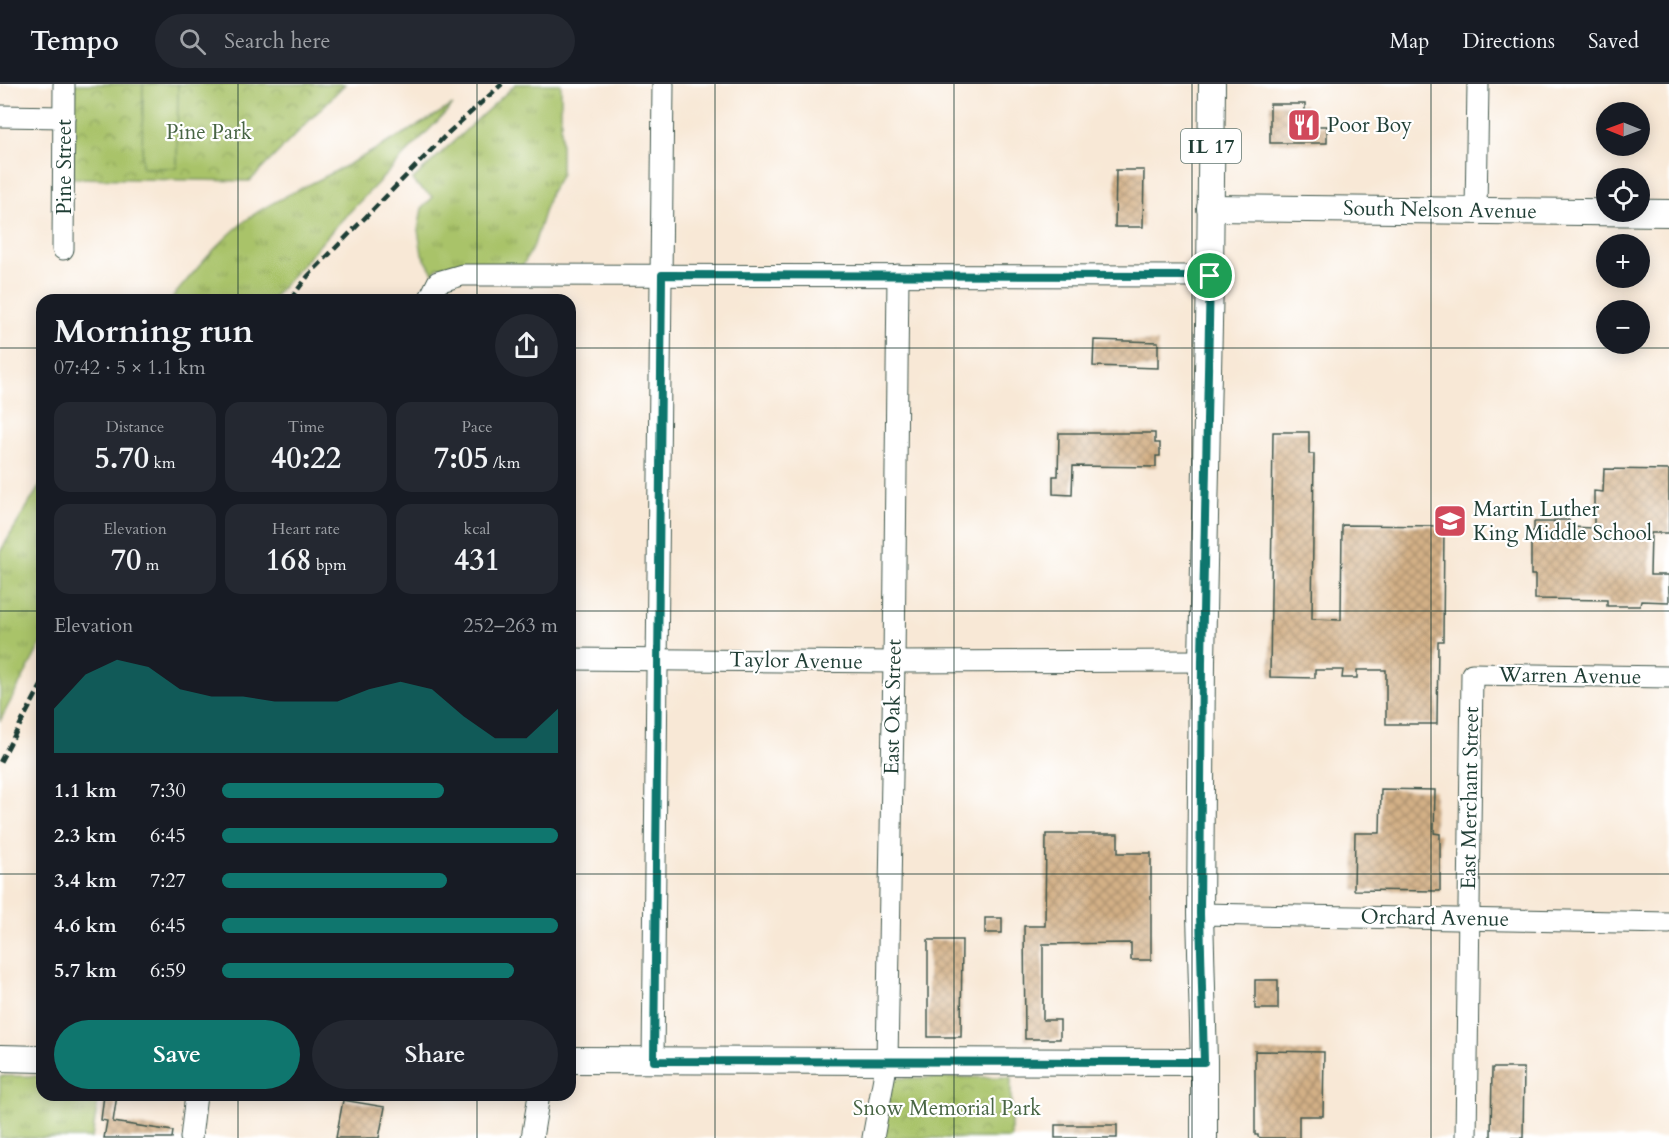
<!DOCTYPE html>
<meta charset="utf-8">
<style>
body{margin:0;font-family:Cardo,serif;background:#242831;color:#f1f3f6;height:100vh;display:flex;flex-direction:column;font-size:22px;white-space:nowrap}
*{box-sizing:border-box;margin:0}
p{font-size:20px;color:#9ea1a6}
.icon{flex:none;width:33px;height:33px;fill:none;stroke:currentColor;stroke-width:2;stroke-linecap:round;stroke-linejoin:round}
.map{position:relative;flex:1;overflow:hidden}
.details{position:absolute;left:36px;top:210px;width:540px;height:807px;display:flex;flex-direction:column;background:#171b24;border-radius:18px;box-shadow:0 3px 15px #0003}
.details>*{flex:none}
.needle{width:39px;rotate:271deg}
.buttons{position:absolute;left:1596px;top:18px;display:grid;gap:12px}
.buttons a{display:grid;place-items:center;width:54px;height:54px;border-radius:50%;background:#171b24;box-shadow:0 3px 15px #0003;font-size:30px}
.pin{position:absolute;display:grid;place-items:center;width:51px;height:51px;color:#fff;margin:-26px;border:3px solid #fff;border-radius:50%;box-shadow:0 2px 6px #0007}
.round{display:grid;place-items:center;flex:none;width:63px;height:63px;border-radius:32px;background:#242831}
.summary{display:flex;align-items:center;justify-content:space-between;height:102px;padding:0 18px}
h1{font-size:33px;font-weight:700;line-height:45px}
.metrics{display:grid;grid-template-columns:repeat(3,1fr);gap:9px;height:102px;padding:6px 18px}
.metrics div{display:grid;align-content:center;border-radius:15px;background:#242831;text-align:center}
.metrics b{font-size:30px;font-weight:700}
.metrics small{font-size:16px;font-weight:400}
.metrics p{font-size:16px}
.chart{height:168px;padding:12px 18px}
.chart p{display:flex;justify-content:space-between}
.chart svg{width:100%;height:108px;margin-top:6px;fill:#0f766e;opacity:.7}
.primary-button{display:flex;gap:12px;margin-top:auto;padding:12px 18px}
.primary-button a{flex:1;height:69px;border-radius:36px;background:#0f766e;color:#fff;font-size:24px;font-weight:700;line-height:69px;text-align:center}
.primary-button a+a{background:#242831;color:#f1f3f6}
ul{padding:0 18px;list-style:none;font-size:20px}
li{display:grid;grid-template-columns:96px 72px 1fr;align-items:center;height:45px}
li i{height:15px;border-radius:8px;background:#0f766e}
header{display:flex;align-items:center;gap:36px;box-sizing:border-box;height:84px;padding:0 30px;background:#171b24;border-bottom:2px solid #363941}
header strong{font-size:28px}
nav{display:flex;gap:33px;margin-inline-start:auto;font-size:21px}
.search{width:420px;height:54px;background:#242831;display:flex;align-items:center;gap:15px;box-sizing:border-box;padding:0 21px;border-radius:33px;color:#9ea1a6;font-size:22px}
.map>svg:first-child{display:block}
.grass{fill:url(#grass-tufts);stroke:#64804e;stroke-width:1.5}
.park{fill:url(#park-crowns);stroke:#64804e;stroke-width:1.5}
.garden{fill:#a9c369;stroke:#64804e;stroke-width:1.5}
.building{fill:url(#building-cross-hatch)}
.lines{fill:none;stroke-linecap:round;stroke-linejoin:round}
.minor-casing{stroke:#40574c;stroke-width:23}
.major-casing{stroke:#40574c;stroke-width:28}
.minor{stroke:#fff;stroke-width:21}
.major{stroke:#fff;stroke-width:26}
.rail{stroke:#1f3d34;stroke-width:4.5;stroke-dasharray:9 4.5;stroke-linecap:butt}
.route-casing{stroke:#fff;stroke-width:12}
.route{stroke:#0f766e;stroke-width:8}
.grid{fill:none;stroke:#1f3d34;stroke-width:1.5;stroke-opacity:0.55}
.labels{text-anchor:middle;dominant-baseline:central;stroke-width:4.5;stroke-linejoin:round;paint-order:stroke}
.shield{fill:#fff;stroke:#627771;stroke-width:1.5}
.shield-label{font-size:20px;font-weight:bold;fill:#1f3d34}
.poi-label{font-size:21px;fill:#1f3d34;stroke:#fff;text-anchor:start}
.park-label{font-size:21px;fill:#486544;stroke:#fff}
.street-label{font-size:21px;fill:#1f3d34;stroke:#fff}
</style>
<header>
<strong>Tempo</strong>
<div class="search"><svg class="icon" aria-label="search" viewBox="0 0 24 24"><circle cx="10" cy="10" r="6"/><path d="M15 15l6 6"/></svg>Search here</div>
<nav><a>Map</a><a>Directions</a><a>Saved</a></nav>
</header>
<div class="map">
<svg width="1669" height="1054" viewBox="0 0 1669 1054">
<defs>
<pattern id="grass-tufts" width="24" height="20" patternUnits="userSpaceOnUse" patternTransform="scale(1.5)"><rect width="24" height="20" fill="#a9c369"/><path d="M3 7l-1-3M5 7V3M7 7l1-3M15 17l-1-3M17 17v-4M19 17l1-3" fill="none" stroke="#89a057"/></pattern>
<pattern id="park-crowns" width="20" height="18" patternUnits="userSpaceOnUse" patternTransform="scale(1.5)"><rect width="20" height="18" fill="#a9c369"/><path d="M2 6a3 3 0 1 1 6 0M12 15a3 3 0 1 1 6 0" fill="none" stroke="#89a057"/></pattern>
<pattern id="building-cross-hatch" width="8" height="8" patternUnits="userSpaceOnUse" patternTransform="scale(1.5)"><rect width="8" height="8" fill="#d3b086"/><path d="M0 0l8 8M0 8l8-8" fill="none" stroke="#ab906e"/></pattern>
</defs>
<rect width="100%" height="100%" fill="#fff"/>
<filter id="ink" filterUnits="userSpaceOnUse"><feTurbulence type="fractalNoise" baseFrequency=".0167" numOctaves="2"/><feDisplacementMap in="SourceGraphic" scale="12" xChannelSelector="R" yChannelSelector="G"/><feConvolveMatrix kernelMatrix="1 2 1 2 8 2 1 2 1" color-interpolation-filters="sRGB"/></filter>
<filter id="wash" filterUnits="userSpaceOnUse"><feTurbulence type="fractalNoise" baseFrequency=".008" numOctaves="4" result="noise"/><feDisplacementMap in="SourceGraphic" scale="24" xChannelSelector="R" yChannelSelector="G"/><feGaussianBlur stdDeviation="1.35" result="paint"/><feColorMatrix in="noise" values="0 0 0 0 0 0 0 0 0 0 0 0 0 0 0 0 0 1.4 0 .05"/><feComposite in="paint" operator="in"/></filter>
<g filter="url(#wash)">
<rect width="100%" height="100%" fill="#f8e8d6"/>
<g class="grass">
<path d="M516 0H561V90L550 109 534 161 522 183 445 182 438 183 433 189 422 170 418 146 422 124 433 113 415 100 413 95Z"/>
<path d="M453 21 338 140 271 216H170C196 186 221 154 253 131 280 113 306 103 334 88 374 67 414 44 453 21Z"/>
<path d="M42 398V558L0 637V468Z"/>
<path d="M0 992H42V1011H99L92 1054H0Z"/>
</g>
<g class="park">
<path d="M74 0H345L250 97 73 94Z"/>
<path d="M1011 993V1054H883L892 997 897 994Z"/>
</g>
<path class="garden" d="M143 0H178L177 84H142Z"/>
<g id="blocks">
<g class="building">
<path d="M1270 20H1305V37H1314L1313 42H1327V59H1270Z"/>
<path d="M1116 86H1144L1143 143H1115Z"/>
<path d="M1094 256 1158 258V284L1093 282Z"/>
<path d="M1273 348H1309V370H1314L1312 535 1341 536 1342 441 1444 442 1443 557H1438L1437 640H1386V586H1357V594H1342L1343 586H1315V594L1270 593Z"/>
<path d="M1059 349H1155V359H1160V372H1156V383L1073 382 1072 411 1053 410V392H1058Z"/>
<path d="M1604 385 1669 386V449H1651L1650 491H1669V518L1641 517 1640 522H1607V516L1535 515V491H1531V448L1534 447V438H1554V436H1569V443L1594 444V407L1603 408Z"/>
<path d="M1381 705 1435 706 1434 749 1440 750V807L1354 806 1355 749H1380Z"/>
<path d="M1046 750H1118V769H1151V876H1131V859L1043 860V936H1060V955H1025L1024 842H1045Z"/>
<rect x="985" y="834" width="17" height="15"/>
<path d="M928 856H962L961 953H928Z"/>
<rect x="1255" y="896" width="23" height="29"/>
<path d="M1255 967 1324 968 1323 1032H1299V1054H1262L1258 1053V1051H1255Z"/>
<path d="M1492 984H1524L1523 1054H1491Z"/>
<path d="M104 1011H117L113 1038 173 1047 172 1054H104L107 1037 101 1036Z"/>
<path d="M343 1016 385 1023 379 1054H336Z"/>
<rect x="1055" y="1041" width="62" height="13"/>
</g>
</g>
</g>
<g filter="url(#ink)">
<use href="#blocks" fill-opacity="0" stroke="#40574c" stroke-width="1.5"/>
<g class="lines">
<defs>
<g id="minor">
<path d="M0 32 64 33"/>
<path d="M1476 126 1478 0"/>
<path d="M63 165 64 0"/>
<path d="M429 216 438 198 462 191 1210 192"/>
<path d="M570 575 894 578 1202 577"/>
<path d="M1200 830 1669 839"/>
<path d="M653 977 663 0"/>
<path d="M191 1054 196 1011"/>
<path d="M532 1054 539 1011"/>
<path d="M873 1054 887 977 894 578 898 191"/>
<path d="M1466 1054 1472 590 1669 593"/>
</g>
<g id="major">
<path d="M1210 124 1669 129"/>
<path d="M0 974 42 975"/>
<path d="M570 976 1204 978"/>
<path d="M1204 1054V978L1200 830 1202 577 1210 192 1212 0"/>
</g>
</defs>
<use href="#minor" class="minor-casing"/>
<use href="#major" class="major-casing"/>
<use href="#minor" class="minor"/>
<use href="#major" class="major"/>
<g class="rail">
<path d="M290 216 308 192 448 49 502 0"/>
<path d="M0 678 42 600"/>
</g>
</g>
</g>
<g class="lines" filter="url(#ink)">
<defs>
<path id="route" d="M662 191 1210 192 1202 577 1200 830 1204 978 654 977Z"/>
</defs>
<use href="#route" class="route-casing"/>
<use href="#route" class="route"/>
</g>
<path class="grid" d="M238 0V216M477 0V216M715 0V1054M954 0V1054M1192 0V1054M1431 0V1054M0 264H42M570 264H1669M0 527H42M570 527H1669M0 790H42M570 790H1669M238 1011V1054M477 1011V1054"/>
<defs>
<symbol id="restaurant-square" viewBox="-11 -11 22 22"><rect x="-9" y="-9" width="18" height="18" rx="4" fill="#d1495b" stroke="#fff"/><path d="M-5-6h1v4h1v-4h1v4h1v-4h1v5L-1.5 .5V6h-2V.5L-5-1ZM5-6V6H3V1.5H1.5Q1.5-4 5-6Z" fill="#fff"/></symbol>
<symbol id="school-square" viewBox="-11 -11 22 22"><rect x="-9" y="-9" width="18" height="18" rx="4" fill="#d1495b" stroke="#fff"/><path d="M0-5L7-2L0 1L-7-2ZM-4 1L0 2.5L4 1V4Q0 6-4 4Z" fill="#fff"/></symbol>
</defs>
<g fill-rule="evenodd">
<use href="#restaurant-square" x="1285" y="22" width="38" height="38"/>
<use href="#school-square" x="1431" y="418" width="38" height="38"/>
</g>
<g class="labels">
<rect class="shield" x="1181" y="45" width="60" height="34" rx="4.5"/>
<g class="shield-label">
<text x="1211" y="62">IL 17</text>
</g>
<g class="poi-label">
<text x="1327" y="41">Poor Boy</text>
<text x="1473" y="425">Martin Luther<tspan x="1473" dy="24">King Middle School</tspan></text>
</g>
<g class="park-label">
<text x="209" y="48">Pine Park</text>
<text x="947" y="1024">Snow Memorial Park</text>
</g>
<g class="street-label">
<text transform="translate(64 83) rotate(-90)">Pine Street</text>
<text transform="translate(1440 126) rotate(1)">South Nelson Avenue</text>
<text transform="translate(796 577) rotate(1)">Taylor Avenue</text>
<text transform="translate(1570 592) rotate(1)">Warren Avenue</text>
<text transform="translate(893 623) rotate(-89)">East Oak Street</text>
<text transform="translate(1470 714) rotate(-89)">East Merchant Street</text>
<text transform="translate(1435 834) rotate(1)">Orchard Avenue</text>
</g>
</g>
</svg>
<div class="buttons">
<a><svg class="needle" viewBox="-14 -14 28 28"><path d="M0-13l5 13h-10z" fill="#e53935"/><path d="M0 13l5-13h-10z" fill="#9ea1a6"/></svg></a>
<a><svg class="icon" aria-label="locate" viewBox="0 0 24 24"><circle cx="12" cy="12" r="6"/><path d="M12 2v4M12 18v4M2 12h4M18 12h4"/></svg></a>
<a>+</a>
<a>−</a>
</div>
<div class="pin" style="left:1210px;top:192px;background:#1e9e55"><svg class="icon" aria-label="arrive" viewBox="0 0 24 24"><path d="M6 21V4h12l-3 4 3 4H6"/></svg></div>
<section class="details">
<div class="summary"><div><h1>Morning run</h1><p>07:42 · 5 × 1.1 km</p></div><a class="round"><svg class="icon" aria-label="share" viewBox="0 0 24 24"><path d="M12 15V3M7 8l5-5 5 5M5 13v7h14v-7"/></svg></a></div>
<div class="metrics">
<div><p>Distance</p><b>5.70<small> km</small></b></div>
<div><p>Time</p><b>40:22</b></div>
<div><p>Pace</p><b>7:05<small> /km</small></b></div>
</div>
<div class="metrics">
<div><p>Elevation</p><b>70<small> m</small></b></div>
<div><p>Heart rate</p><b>168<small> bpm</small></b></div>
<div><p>kcal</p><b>431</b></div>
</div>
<div class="chart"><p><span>Elevation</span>252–263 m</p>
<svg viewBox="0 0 160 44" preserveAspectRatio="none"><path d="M0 44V26L10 12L20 6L30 9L40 18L50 21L60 21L70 23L80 23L90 23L100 18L110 15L120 18L130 29L140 38L150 38L160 26V44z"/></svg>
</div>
<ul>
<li><b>1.1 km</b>7:30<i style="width:66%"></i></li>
<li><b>2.3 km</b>6:45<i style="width:100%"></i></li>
<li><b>3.4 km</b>7:27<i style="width:67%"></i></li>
<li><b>4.6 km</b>6:45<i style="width:100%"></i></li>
<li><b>5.7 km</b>6:59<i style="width:87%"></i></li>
</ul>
<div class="primary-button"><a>Save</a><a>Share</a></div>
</section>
</div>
